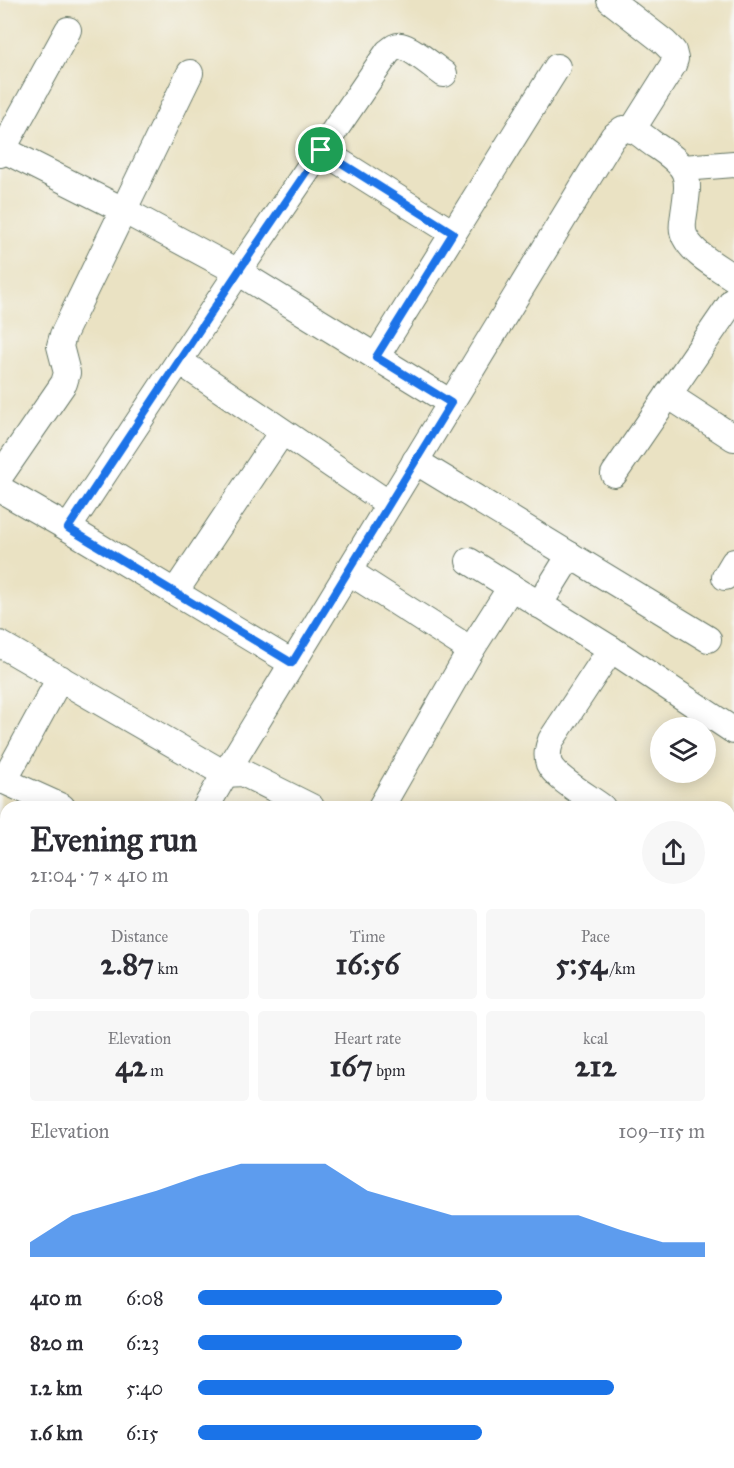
<!DOCTYPE html>
<meta charset="utf-8">
<style>
body{margin:0;font-family:"IM FELL Great Primer",serif;background:#f7f7f7;color:#2b2b33;height:100vh;display:flex;flex-direction:column;font-size:22px;white-space:nowrap}
*{box-sizing:border-box;margin:0}
p{font-size:20px;color:#7c7c81}
.icon{flex:none;width:33px;height:33px;fill:none;stroke:currentColor;stroke-width:2;stroke-linecap:round;stroke-linejoin:round}
.map{position:relative;flex:1;overflow:hidden}
.details{position:absolute;left:0px;top:801px;width:735px;height:668px;display:flex;flex-direction:column;background:#fff;border-radius:18px 18px 0 0;box-shadow:0 3px 15px #0003}
.details>*{flex:none}
.fabs{position:absolute;left:650px;top:717px;display:grid;gap:12px}
.fabs a{display:grid;place-items:center;width:66px;height:66px;border-radius:50%;background:#fff;box-shadow:0 3px 15px #0003;font-size:30px}
.pin{position:absolute;display:grid;place-items:center;width:51px;height:51px;color:#fff;margin:-26px;border:3px solid #fff;border-radius:50%;box-shadow:0 2px 6px #0007}
.round{display:grid;place-items:center;flex:none;width:63px;height:63px;border-radius:32px;background:#f7f7f7}
.overview{display:flex;align-items:center;justify-content:space-between;height:102px;padding:0 30px}
h1{font-size:33px;font-weight:700;line-height:45px}
.figures{display:grid;grid-template-columns:repeat(3,1fr);gap:9px;height:102px;padding:6px 30px}
.figures div{display:grid;align-content:center;border-radius:6px;background:#f7f7f7;text-align:center}
.figures b{font-size:30px;font-weight:700}
.figures small{font-size:16px;font-weight:400}
.figures p{font-size:16px}
.chart{height:168px;padding:12px 30px}
.chart p{display:flex;justify-content:space-between}
.chart svg{width:100%;height:108px;margin-top:6px;fill:#1a73e8;opacity:.7}
ul{padding:0 30px;list-style:none;font-size:20px}
li{display:grid;grid-template-columns:96px 72px 1fr;align-items:center;height:45px}
li i{height:15px;border-radius:8px;background:#1a73e8}
.map>svg:first-child{display:block}
.lines{fill:none;stroke-linecap:round;stroke-linejoin:round}
.service-casing{stroke:#676;stroke-width:14}
.minor-casing{stroke:#676;stroke-width:28}
.service{stroke:#fff;stroke-width:12}
.minor{stroke:#fff;stroke-width:26}
.route-casing{stroke:#fff;stroke-width:12}
.route{stroke:#1a73e8;stroke-width:8}
</style>
<div class="map">
<svg width="734" height="1468" viewBox="0 0 734 1468">
<rect width="100%" height="100%" fill="#f6f6f2"/>
<filter id="ink" filterUnits="userSpaceOnUse"><feTurbulence type="fractalNoise" baseFrequency=".0167" numOctaves="2"/><feDisplacementMap in="SourceGraphic" scale="12" xChannelSelector="R" yChannelSelector="G"/><feConvolveMatrix kernelMatrix="1 2 1 2 8 2 1 2 1" color-interpolation-filters="sRGB"/></filter>
<filter id="wash" filterUnits="userSpaceOnUse"><feTurbulence type="fractalNoise" baseFrequency=".008" numOctaves="4" result="noise"/><feDisplacementMap in="SourceGraphic" scale="24" xChannelSelector="R" yChannelSelector="G"/><feGaussianBlur stdDeviation="1.35" result="paint"/><feColorMatrix in="noise" values="0 0 0 0 0 0 0 0 0 0 0 0 0 0 0 0 0 1.4 0 .05"/><feComposite in="paint" operator="in"/></filter>
<g filter="url(#wash)">
<rect width="100%" height="100%" fill="#eae2c3"/>
</g>
<g filter="url(#ink)">
<g class="lines">
<defs>
<g id="service">
<path d="M0 1377 6 1380"/>
<path d="M0 1406 6 1396"/>
<path d="M0 1435 6 1439"/>
<path d="M29 1468 32 1462"/>
<path d="M161 1468 164 1462"/>
</g>
<g id="minor">
<path d="M610 0 664 42 673 51 675 59 673 65 632 130"/>
<path d="M0 148 123 210 238 272 451 403"/>
<path d="M321 150 453 233"/>
<path d="M0 154 68 30"/>
<path d="M683 168 734 164"/>
<path d="M376 357 557 67"/>
<path d="M179 361 389 504"/>
<path d="M668 395 734 438"/>
<path d="M415 461 708 639"/>
<path d="M614 474 734 299"/>
<path d="M0 476 64 383 67 373 60 346 63 335 190 73"/>
<path d="M0 489 68 528 292 663"/>
<path d="M68 528 238 272 388 52C392 49 396 45 401 46 412 48 434 67 444 74"/>
<path d="M469 561 611 649 734 731"/>
<path d="M348 571 471 650"/>
<path d="M725 577 734 562"/>
<path d="M175 592 282 432"/>
<path d="M539 605 570 555"/>
<path d="M0 644 225 774 243 773 311 807"/>
<path d="M0 779 62 807"/>
<path d="M4 781 60 678"/>
<path d="M206 807 225 774 613 137 623 129C626 129 629 129 632 130 640 132 648 141 655 145 690 168 690 174 684 214 683 222 681 229 685 237 694 255 717 266 734 278"/>
<path d="M381 807 471 650 511 587"/>
<path d="M602 807C589 797 555 778 549 764 546 755 548 748 551 740L611 649"/>
<path d="M729 896 734 900"/>
<path d="M729 1176 734 1179"/>
<path d="M351 1468 354 1462"/>
</g>
</defs>
<use href="#service" class="service-casing"/>
<use href="#minor" class="minor-casing"/>
<use href="#service" class="service"/>
<use href="#minor" class="minor"/>
</g>
</g>
<g class="lines" filter="url(#ink)">
<defs>
<path id="route" d="M321 150 453 233 376 357 451 403 292 663 68 528 238 272Z"/>
</defs>
<use href="#route" class="route-casing"/>
<use href="#route" class="route"/>
</g>
</svg>
<div class="fabs">
<a><svg class="icon" aria-label="layers" viewBox="0 0 24 24"><path d="M12 4l9 5-9 5-9-5zM3 14l9 5 9-5"/></svg></a>
</div>
<div class="pin" style="left:321px;top:150px;background:#1e9e55"><svg class="icon" aria-label="arrive" viewBox="0 0 24 24"><path d="M6 21V4h12l-3 4 3 4H6"/></svg></div>
<section class="details">
<div class="overview"><div><h1>Evening run</h1><p>21:04 · 7 × 410 m</p></div><a class="round"><svg class="icon" aria-label="share" viewBox="0 0 24 24"><path d="M12 15V3M7 8l5-5 5 5M5 13v7h14v-7"/></svg></a></div>
<div class="figures">
<div><p>Distance</p><b>2.87<small> km</small></b></div>
<div><p>Time</p><b>16:56</b></div>
<div><p>Pace</p><b>5:54<small> /km</small></b></div>
</div>
<div class="figures">
<div><p>Elevation</p><b>42<small> m</small></b></div>
<div><p>Heart rate</p><b>167<small> bpm</small></b></div>
<div><p>kcal</p><b>212</b></div>
</div>
<div class="chart"><p><span>Elevation</span>109–115 m</p>
<svg viewBox="0 0 160 44" preserveAspectRatio="none"><path d="M0 44V38L10 27L20 22L30 17L40 11L50 6L60 6L70 6L80 17L90 22L100 27L110 27L120 27L130 27L140 33L150 38L160 38V44z"/></svg>
</div>
<ul>
<li><b>410 m</b>6:08<i style="width:60%"></i></li>
<li><b>820 m</b>6:23<i style="width:52%"></i></li>
<li><b>1.2 km</b>5:40<i style="width:82%"></i></li>
<li><b>1.6 km</b>6:15<i style="width:56%"></i></li>
</ul>
</section>
</div>
